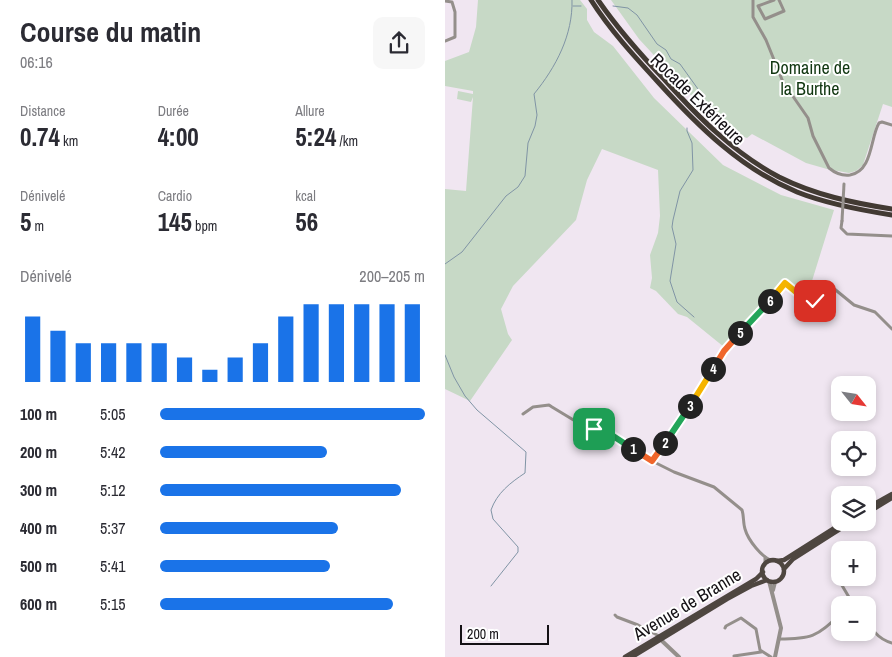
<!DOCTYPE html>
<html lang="fr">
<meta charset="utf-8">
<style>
body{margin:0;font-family:"Archivo Narrow",sans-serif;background:#f7f7f7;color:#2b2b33;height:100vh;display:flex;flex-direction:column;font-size:19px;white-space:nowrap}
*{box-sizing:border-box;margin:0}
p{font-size:16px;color:#7c7c81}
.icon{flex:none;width:28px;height:28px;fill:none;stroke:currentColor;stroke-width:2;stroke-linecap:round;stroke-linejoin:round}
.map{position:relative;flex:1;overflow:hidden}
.details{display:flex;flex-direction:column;background:#fff;width:445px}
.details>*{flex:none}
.needle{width:32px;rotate:120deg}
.controls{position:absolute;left:386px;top:376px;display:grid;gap:10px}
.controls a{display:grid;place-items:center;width:45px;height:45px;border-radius:10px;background:#fff;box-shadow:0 2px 8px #0003;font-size:25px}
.scale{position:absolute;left:15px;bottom:12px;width:89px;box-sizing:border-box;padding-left:5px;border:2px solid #141115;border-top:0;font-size:14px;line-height:18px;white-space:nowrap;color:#141115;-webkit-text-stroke:4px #fff;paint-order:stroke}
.pin{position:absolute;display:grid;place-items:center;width:42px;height:42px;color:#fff;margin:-21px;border-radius:10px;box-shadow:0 2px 8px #0006}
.km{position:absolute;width:25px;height:25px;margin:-12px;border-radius:50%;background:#222;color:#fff;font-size:14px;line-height:25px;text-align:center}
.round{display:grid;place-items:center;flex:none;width:52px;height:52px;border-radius:10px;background:#f7f7f7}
.headline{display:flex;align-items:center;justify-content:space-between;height:85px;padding:0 20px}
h1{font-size:28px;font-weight:700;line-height:38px}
.figures{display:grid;grid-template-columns:repeat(3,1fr);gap:8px;height:85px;padding:5px 20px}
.figures div{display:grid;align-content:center}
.figures b{font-size:25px;font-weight:700}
.figures small{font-size:14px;font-weight:400}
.figures p{font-size:14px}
.chart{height:140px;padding:10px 20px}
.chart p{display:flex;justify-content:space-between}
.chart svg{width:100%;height:90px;margin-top:5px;stroke:#1a73e8;stroke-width:6}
ul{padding:0 20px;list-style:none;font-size:16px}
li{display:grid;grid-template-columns:80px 60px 1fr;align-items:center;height:38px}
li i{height:12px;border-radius:6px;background:#1a73e8}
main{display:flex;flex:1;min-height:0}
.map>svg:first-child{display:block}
.green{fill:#c7d9c6}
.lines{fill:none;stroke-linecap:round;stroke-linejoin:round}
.stream{stroke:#8094a5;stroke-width:1}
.minor{stroke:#948f8b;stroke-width:3}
.tertiary{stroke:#948f8b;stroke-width:4}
.primary{stroke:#4e4640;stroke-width:4.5}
.trunk{stroke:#423a33;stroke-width:5}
.minor-bridge{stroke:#948f8b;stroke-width:3}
.split-1-casing{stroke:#fff;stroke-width:10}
.split-2-casing{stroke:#fff;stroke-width:10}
.split-3-casing{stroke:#fff;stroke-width:10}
.split-4-casing{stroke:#fff;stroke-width:10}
.split-5-casing{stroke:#fff;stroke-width:10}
.split-6-casing{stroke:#fff;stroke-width:10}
.split-7-casing{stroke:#fff;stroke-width:10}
.split-8-casing{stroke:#fff;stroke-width:10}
.split-1{stroke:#22a559;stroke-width:6}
.split-2{stroke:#f0652b;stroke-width:6}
.split-3{stroke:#22a559;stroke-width:6}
.split-4{stroke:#f5b400;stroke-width:6}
.split-5{stroke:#f0652b;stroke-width:6}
.split-6{stroke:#22a559;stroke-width:6}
.split-7{stroke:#f5b400;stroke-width:6}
.split-8{stroke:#f5b400;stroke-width:6}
.labels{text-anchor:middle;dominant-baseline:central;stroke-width:4;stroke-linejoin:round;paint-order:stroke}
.park-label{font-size:18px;fill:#103610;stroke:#fff}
.street-label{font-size:18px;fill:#141115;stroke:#fff}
</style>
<main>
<section class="details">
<div class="headline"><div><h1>Course du matin</h1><p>06:16</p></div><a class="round"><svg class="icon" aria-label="share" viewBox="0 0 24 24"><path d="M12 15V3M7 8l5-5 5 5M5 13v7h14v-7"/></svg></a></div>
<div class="figures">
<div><p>Distance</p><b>0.74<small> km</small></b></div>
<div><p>Durée</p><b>4:00</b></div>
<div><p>Allure</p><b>5:24<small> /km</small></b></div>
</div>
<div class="figures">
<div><p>Dénivelé</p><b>5<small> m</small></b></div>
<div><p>Cardio</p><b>145<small> bpm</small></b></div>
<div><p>kcal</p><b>56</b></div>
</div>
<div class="chart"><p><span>Dénivelé</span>200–205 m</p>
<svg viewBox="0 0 160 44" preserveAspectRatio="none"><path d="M5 44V12M15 44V19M25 44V25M35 44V25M45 44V25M55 44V25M65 44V32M75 44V38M85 44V32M95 44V25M105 44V12M115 44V6M125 44V6M135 44V6M145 44V6M155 44V6"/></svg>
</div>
<ul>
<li><b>100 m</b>5:05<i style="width:100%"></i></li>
<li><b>200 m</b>5:42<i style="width:63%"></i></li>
<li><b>300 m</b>5:12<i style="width:91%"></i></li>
<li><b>400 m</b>5:37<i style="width:67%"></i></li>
<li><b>500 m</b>5:41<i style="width:64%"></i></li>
<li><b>600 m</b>5:15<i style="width:88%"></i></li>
</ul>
</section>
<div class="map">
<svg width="447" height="657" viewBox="0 0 447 657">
<rect width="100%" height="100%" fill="#f0e6f1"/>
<g class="green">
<path d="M33 0H135L142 9V20L149 32 168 46 209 98 278 165 336 195 389 210 362 297 339 280 279 347 242 317 233 314 211 291 205 288 207 278 205 255 213 233 215 216 213 170 157 149 142 180 131 220 68 286 56 309 63 334 67 340 25 401 0 389V189L21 191 28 97 26 102 12 99 13 91 28 94V91L0 86V61L24 52 31 27Z"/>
<path d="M166 0H447V107L438 104 418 165 411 171 404 173 382 169 361 163 307 134 302 138 278 130 194 39Z"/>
</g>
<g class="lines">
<g class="stream">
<path d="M128 6H136"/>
<path d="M168 6 183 8 192 15 212 44 221 50 226 59 235 64 258 96"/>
<path d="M242 128V131L247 143 248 170 235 191 228 220 227 227 231 244 225 281 232 302 249 317"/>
<path d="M0 264 17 252 61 196 73 187 80 176 83 143 90 126 92 115 89 94C111 67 128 35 127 0"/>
<path d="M0 355 9 377 20 396 32 410 81 452 80 473C65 483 52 493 46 510L48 519 73 547V552L46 586"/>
</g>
<g class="minor">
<path d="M308 0V17L321 40 338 82 363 118 368 136 384 168C390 173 397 176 405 175 428 171 425 138 434 123L437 122 447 125"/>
<path d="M329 0 313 6 320 19 339 11 334 0"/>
<path d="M0 1 7 2 10 12V37L0 41"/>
<path d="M397 221 396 228 402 234 447 236"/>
<path d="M78 414 88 407 104 405 107 407 145 430 162 431 207 461 229 472 269 487 297 510C299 516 298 523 300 529 303 540 317 558 328 561"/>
<path d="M207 461 227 432 285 344 340 283 365 303C373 301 375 290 382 286L387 287 409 305 430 312 447 329"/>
<path d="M320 565V557"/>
<path d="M395 582 408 604 411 603 418 605"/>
<path d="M170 615 172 617 193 625 214 636"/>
<path d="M422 615C425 629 433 639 447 643"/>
<path d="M280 628 281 626 296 618 311 629 315 650 326 657"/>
<path d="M334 639C365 639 373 637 395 614"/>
<path d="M289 656 316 652"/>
</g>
<g class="tertiary">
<path d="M324 581 336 628 330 657"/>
<path d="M328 590 330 582"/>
<path d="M216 640 234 657"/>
</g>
<g class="primary">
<path d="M422 508 447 494"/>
<path d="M422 513 447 498"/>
<circle cx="328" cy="571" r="11"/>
<path d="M332 561 339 560 399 522"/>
<path d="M339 569 348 559 406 522"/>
<path d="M180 657 311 579 318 572"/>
<path d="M187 657 282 599 306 586 322 580"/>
</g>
<g class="trunk">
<path d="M146 0C165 30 189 56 213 82 253 126 296 169 352 192 382 204 415 210 447 215"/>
<path d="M153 0C173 29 195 54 219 79 253 117 289 153 334 177 370 195 408 203 447 209"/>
</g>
<path class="minor-bridge" d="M397 221 399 184"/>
</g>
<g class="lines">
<defs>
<path id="split-1" d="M149 429 162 432 188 449"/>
<path id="split-2" d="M188 449 207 461 220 443"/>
<path id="split-3" d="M220 443 245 406"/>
<path id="split-4" d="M245 406 268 369"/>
<path id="split-5" d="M268 369 279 351 295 333"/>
<path id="split-6" d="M295 333 325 301"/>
<path id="split-7" d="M325 301 340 283 357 297"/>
<path id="split-8" d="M357 297 365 302 370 301"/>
</defs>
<use href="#split-1" class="split-1-casing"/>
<use href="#split-2" class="split-2-casing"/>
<use href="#split-3" class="split-3-casing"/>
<use href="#split-4" class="split-4-casing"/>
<use href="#split-5" class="split-5-casing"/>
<use href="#split-6" class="split-6-casing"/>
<use href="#split-7" class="split-7-casing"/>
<use href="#split-8" class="split-8-casing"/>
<use href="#split-1" class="split-1"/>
<use href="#split-2" class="split-2"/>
<use href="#split-3" class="split-3"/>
<use href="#split-4" class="split-4"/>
<use href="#split-5" class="split-5"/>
<use href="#split-6" class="split-6"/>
<use href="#split-7" class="split-7"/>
<use href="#split-8" class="split-8"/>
</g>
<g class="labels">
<g class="park-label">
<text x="365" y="67">Domaine de<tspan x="365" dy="21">la Burthe</tspan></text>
</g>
<g class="street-label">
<text transform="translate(253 99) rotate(44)">Rocade Extérieure</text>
<text transform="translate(242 604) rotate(-31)">Avenue de Branne</text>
</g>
</g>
</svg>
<div class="controls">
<a><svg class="needle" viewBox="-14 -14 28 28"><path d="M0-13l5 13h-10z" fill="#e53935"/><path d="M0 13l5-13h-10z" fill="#7c7c81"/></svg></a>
<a><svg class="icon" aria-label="locate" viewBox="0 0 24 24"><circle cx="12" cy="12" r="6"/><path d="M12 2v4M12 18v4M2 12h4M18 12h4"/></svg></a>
<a><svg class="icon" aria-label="layers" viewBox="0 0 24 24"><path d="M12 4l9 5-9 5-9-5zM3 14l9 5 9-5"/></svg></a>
<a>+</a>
<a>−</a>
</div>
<div class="scale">200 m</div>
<div class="pin" style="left:149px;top:429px;background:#1e9e55"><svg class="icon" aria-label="arrive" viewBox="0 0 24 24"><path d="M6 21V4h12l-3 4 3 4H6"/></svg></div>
<div class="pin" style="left:370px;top:301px;background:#d93025"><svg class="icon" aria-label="check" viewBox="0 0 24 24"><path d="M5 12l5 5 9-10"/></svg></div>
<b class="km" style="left:188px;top:449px">1</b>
<b class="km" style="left:220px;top:443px">2</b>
<b class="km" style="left:245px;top:406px">3</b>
<b class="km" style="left:268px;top:369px">4</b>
<b class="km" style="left:295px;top:333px">5</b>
<b class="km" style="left:325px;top:301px">6</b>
</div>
</main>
